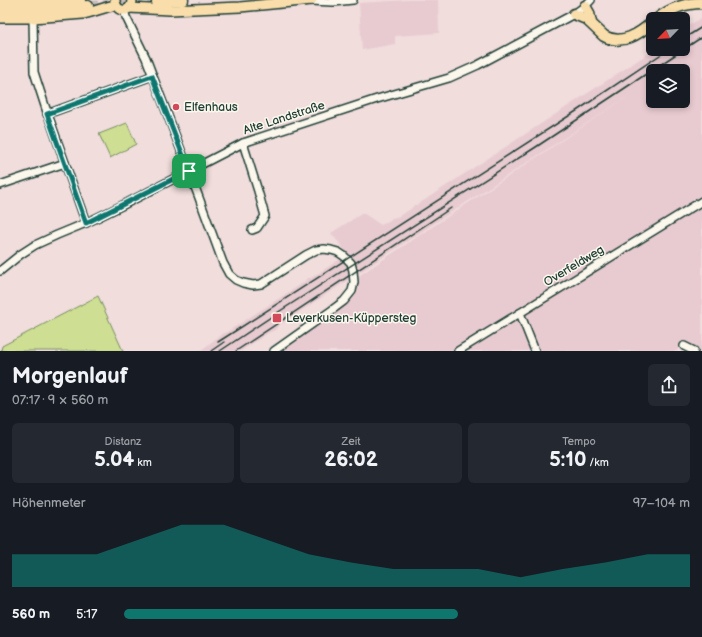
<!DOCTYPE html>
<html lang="de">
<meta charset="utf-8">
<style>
body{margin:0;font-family:"Balsamiq Sans",sans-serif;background:#242831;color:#f1f3f6;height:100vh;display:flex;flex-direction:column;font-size:15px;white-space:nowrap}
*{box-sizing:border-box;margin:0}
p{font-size:13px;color:#9ea1a6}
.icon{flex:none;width:22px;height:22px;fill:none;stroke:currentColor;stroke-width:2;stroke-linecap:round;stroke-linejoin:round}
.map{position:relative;height:351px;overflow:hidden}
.panel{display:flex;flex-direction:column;background:#171b24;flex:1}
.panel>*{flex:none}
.needle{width:26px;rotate:245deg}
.fabs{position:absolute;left:646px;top:12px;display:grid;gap:8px}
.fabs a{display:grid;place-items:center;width:44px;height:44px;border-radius:6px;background:#171b24;box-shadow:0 2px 6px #0003;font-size:20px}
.pin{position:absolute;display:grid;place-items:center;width:34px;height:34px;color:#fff;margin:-17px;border-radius:8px;box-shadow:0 2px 6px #0006}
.round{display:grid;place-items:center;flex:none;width:42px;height:42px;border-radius:6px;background:#242831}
.head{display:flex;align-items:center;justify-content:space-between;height:68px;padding:0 12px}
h1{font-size:22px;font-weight:600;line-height:30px}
.metrics{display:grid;grid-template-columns:repeat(3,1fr);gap:6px;height:68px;padding:4px 12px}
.metrics div{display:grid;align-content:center;border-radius:6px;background:#242831;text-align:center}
.metrics b{font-size:20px;font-weight:600}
.metrics small{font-size:11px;font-weight:400}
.metrics p{font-size:11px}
.chart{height:112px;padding:8px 12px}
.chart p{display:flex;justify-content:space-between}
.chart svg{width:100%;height:72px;margin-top:4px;fill:#0f766e;opacity:.7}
ul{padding:0 12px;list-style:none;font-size:13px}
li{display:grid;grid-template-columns:64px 48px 1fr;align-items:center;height:30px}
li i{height:10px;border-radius:5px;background:#0f766e}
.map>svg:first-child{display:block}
.built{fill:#e8cbd1;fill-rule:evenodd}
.green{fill:#cede92;stroke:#768e63}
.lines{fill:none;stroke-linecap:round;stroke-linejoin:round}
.highway-tunnel{stroke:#c6bdba;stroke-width:10;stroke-dasharray:10 5;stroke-linecap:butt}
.minor-casing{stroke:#1f3d34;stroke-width:10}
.major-casing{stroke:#1f3d34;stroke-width:12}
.highway-casing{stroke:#1f3d34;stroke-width:13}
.minor{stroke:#fbf7ec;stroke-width:7}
.major{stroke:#f9deab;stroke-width:9}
.highway{stroke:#f9deab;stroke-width:10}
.rail{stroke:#1f3d34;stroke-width:1.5}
.route-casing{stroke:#fff;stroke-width:8}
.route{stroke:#0f766e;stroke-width:5}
.poi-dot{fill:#d1495b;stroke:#fbf7ec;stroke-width:1.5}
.labels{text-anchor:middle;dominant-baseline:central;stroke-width:3;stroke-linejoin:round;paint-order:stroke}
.poi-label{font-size:12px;fill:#1f3d34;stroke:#fbf7ec;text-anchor:start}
.street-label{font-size:12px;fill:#1f3d34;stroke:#fbf7ec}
</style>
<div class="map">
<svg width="702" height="351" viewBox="0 0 702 351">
<rect width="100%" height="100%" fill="#f0dddc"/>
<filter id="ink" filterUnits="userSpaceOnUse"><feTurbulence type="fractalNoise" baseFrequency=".025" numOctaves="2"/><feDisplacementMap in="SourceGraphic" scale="8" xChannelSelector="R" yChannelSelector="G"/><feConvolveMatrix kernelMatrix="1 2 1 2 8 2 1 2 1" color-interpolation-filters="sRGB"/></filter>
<g filter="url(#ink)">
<g class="built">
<path d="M408 0H438L439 33 395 36V44L362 50 359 3Z"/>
<path d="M702 17V351H700L693 346 681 341 677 351H279L347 304 356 292 360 275 633 93 278 326 275 330 268 333 241 351H200L222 334 227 332 303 283 308 278H311L348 254 331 233 363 213 381 225 390 220 392 218 397 217 411 209 414 205H417L655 49H683V30L691 23H693ZM653 71H683V101H653Z"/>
</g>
<g class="green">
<path d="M127 123 136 144 110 158 99 134Z"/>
<path d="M98 296 123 351H1L2 346Z"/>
</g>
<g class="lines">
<path class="highway-tunnel" d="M88 6 157 2"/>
<defs>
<g id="minor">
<path d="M310 1 333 2 353 0"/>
<path d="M124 10 126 17 146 58 198 195 223 263 229 274 236 280 243 283 253 285 261 284 272 277 306 255 316 250 324 249 331 250 338 252 344 256 351 263 353 271 354 282 352 291 344 301 332 310 274 351"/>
<path d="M33 18 34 72 45 106 86 223"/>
<path d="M47 114 152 76"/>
<path d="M243 143 258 191 265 216 257 228 252 230"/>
<path d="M0 185 65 163"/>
<path d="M0 271 21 254 35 245 57 235 86 223 121 206 243 143 377 99 449 78 478 65 574 14 585 6 591 0"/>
<path d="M520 313 535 351"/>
<path d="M684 346 694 351"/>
<path d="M458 351 702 201"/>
</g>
<g id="major">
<path d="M115 0C115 13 132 14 132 0"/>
<path d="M129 8 170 10 240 7 312 0"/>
<path d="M0 18H33L83 14C94 12 104 7 116 5"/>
</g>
<g id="highway">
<path d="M0 2H33L80 0"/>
<path d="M157 2 183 0"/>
<path d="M585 6 589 13 591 23"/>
<path d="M0 11 61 9 72 7 88 6"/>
<path d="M574 14 586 19 604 36C622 46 639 34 653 22"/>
<path d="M657 19C671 8 685 3 702 3"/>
</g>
</defs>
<use href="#minor" class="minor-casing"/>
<use href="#major" class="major-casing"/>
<use href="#highway" class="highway-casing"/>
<use href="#minor" class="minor"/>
<use href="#major" class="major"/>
<use href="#highway" class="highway"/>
<g class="rail">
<path d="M683 39 702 27"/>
<path d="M218 342 578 110 669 49"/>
<path d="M211 351 224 342"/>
<path d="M220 351 280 311 536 147 702 37"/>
<path d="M236 351 451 208"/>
</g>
</g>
</g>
<g class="lines" filter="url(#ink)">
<defs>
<path id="route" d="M152 76 189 171 86 223 47 114Z"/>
</defs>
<use href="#route" class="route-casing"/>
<use href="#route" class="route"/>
</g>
<g class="poi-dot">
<circle cx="176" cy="107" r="4"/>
<rect x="272" y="313" width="10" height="10" rx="2"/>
</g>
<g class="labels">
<g class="poi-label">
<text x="184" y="107">Elfenhaus</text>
<text x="286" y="318">Leverkusen-Küppersteg</text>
</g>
<g class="street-label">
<text transform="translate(284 118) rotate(-18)">Alte Landstraße</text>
<text transform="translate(574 266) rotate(-31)">Overfeldweg</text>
</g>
</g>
</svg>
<div class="fabs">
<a><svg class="needle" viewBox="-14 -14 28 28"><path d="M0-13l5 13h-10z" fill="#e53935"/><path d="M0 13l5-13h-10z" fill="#9ea1a6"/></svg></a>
<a><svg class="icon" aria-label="layers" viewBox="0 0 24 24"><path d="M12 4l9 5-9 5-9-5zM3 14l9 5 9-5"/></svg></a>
</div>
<div class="pin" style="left:189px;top:171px;background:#1e9e55"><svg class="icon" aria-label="arrive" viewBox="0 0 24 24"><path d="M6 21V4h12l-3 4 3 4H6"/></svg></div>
</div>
<section class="panel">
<div class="head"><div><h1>Morgenlauf</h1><p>07:17 · 9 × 560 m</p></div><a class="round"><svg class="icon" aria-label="share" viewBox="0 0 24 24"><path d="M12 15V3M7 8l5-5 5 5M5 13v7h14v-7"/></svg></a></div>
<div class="metrics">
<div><p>Distanz</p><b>5.04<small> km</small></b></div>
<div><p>Zeit</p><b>26:02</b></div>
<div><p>Tempo</p><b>5:10<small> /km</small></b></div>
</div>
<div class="chart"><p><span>Höhenmeter</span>97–104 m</p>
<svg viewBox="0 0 160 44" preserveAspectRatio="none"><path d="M0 44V24L10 24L20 24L30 15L40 6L50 6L60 15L70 24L80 29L90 33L100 33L110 33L120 38L130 33L140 29L150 24L160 24V44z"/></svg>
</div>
<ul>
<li><b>560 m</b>5:17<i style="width:59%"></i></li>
</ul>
</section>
